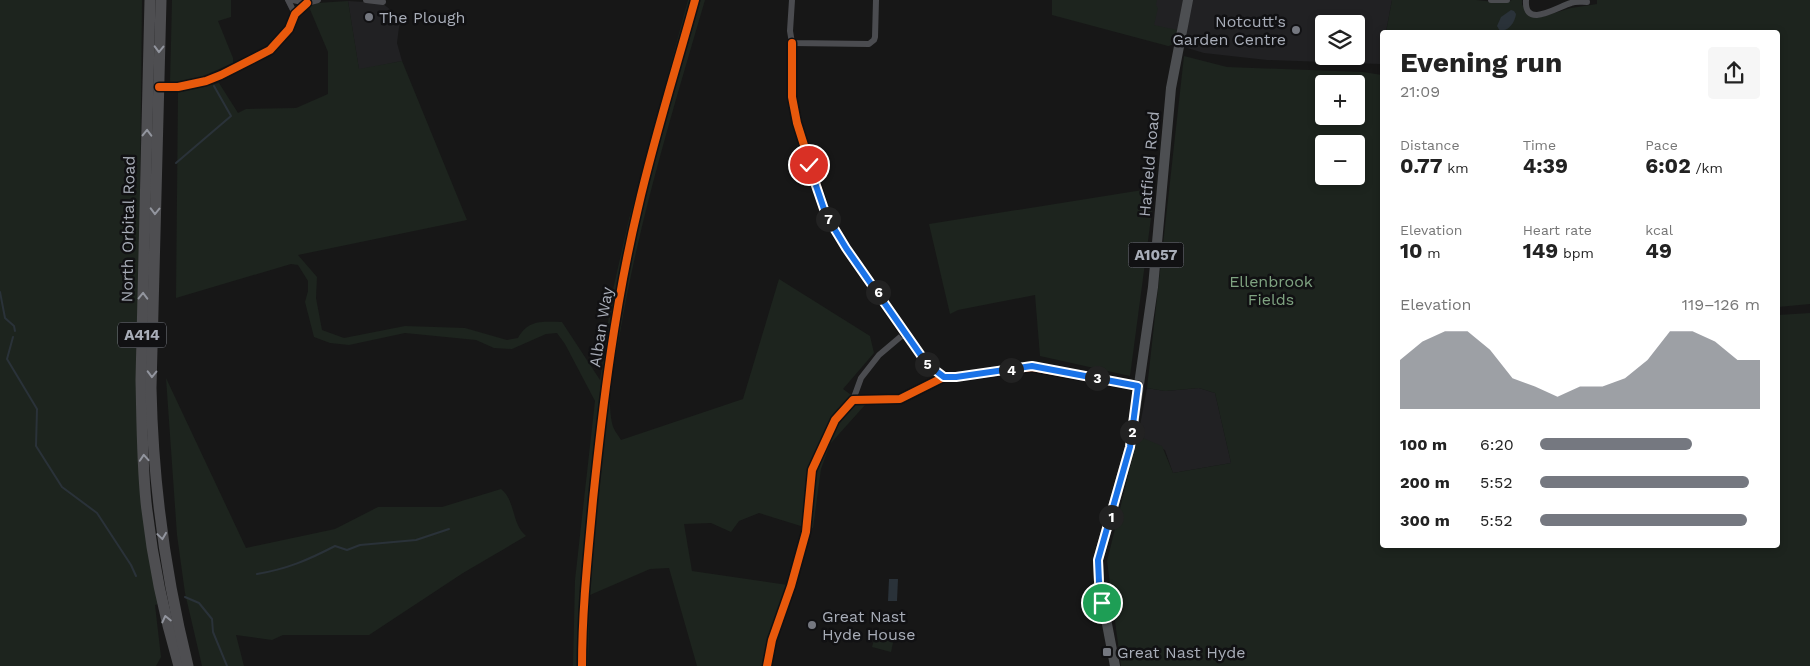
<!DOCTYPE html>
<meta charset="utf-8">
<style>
body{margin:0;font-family:"Work Sans",sans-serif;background:#f6f6f6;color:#222;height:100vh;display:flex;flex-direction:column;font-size:19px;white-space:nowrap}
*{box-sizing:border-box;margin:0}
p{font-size:16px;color:#767676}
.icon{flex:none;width:28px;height:28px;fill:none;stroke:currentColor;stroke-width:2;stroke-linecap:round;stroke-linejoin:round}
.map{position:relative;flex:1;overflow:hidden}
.drawer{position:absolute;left:1380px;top:30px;width:400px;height:518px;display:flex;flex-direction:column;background:#fff;border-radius:5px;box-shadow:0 2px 8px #0003}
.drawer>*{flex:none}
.fabs{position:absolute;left:1315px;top:15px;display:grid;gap:10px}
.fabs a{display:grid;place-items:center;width:50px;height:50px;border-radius:5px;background:#fff;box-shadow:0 2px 8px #0003;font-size:25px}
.pin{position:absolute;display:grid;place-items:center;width:42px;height:42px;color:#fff;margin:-21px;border:2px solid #fff;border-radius:50%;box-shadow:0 1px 5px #0007}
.km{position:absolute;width:25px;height:25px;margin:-12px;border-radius:50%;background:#222;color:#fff;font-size:14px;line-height:25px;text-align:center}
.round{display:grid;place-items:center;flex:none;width:52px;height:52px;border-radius:5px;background:#f6f6f6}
.overview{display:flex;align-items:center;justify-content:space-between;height:85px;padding:0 20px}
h1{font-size:28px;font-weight:700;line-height:38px}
.stats{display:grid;grid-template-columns:repeat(3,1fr);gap:8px;height:85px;padding:5px 20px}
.stats div{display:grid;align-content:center}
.stats b{font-size:21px;font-weight:700}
.stats small{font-size:14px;font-weight:400}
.stats p{font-size:14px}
.chart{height:140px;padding:10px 20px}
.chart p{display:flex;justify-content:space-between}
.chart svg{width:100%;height:90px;margin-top:5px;fill:#757880;opacity:.7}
ul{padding:0 20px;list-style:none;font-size:16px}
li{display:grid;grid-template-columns:80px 60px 1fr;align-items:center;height:38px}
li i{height:12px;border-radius:6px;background:#757880}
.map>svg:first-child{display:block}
.built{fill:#212123;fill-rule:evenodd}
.green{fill:#1d241e;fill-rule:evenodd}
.water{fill:#2a3239}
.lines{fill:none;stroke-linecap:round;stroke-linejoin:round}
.stream{stroke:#2a3239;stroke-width:2}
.street{stroke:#4b4c50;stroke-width:6}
.primary{stroke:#4d4f52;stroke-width:10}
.highway{stroke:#4e4e51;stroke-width:11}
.cycleway-casing{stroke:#111113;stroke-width:11}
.cycleway{stroke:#e8590c;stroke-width:8}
.oneway{stroke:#92959e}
.route-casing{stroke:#fff;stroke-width:10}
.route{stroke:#1a73e8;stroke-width:6}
.poi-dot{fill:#757880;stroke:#111113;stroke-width:2}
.labels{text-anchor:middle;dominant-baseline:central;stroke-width:5;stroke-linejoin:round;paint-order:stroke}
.shield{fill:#111113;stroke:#7b7e86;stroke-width:1}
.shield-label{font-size:15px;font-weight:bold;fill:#a8adb8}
.poi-label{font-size:16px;fill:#a8adb8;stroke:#111113;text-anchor:start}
.street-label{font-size:16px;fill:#a8adb8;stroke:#111113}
.park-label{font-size:16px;fill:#7fa381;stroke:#111113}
</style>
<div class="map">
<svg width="1810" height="666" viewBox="0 0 1810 666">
<rect width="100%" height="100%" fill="#171717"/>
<g class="built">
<path d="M1130 0H1392L1386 32H1382V51L1380 64 1267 60 1204 53 1174 44 1168 46ZM1324 24H1356V56H1324Z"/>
<path d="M348 1 382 3 397 15 403 17 399 27 397 43 402 61 359 70Z"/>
<path d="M1147 388 1165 391 1199 388 1215 393 1231 463 1173 473 1165 450 1138 436Z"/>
</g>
<g class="green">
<path d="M0 0H142L139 304 136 344 137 395 158 604 155 605 161 657 156 666H0Z"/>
<path d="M172 0H231V17L218 21 233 58V63L201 77 170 84Z"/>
<path d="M688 0H705C673 110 639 220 620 333 615 362 606 394 612 423 613 429 618 435 621 440L743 399 779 279 870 336 874 353 843 389 865 405 830 444 821 469 813 528 804 527 759 513 739 521 731 532 711 523 684 524 692 571 788 585 769 638 762 666H697L669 568 650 569 590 595 588 666H573L575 580 595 401 565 344 557 333 546 334 512 349 494 348 476 340 405 333 349 345 330 343 314 337 305 302 308 291V281L298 265 291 264 176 298 178 92 219 83 238 113 246 109 296 108 328 94V52L309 7 317 3 348 1 359 69 402 61 467 220 298 255 317 277 316 298 322 330 344 338 405 326 465 328 507 340 518 338C529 319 542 322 562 322L600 380 612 294 629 219Z"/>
<path d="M1052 0H1157L1156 5 1158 8 1154 25 1177 30 1174 44 1168 46 1052 15Z"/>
<path d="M1392 0H1476L1504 3 1512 0H1522V5L1541 17 1571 8 1597 4V0H1810V304L1778 307V32H1386Z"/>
<path d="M1184 56 1227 67 1363 72 1382 75V545H1778V315L1810 313V666H1121L1107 561 1138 436 1162 446 1173 473 1231 463 1215 393 1199 388 1165 391 1147 388ZM1324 84H1356V116H1324ZM1324 144H1356V176H1324Z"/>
<path d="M1155 188 1130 376 1040 356 1035 295 958 310 950 314 929 224Z"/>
<path d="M166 378 246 548 335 529 378 507H442L501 489C516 501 511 523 526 536L463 573 369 635H283L272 640 236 635 244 666H202L185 593 177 535Z"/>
<path d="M877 629 895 634 891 652 872 647Z"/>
</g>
<g class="water">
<path d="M1511 10 1514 11 1516 14C1515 22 1509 31 1500 31L1497 26 1501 17Z"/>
<path d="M889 579H898L897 601H888Z"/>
</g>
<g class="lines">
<g class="stream">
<path d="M176 163 231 116 214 86"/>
<path d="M0 292 5 318 14 326 15 331"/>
<path d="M13 337 7 359 37 409 36 446 62 487 97 513 131 565 136 576"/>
<path d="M257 574C287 569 308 560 335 546L347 550 360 545 416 540 449 529"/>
<path d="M185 597 199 603 212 619 213 632 227 666"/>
</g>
<g class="street">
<path d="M288 0 295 14"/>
<path d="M293 0 307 3 318 0"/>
<path d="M366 0 383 2"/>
<path d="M792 0 790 31 792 43 869 44 874 40 875 37 876 0"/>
<path d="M1491 0H1507"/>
<path d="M1526 0C1524 30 1559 6 1571 3 1576 1 1581 2 1587 2"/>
<path d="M159 87H178L206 81 221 75 270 50 289 29 295 14 307 3"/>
<path d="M853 400 861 378 879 355 905 333 927 364 944 377"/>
<path d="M767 666 772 640 791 586 806 532 812 470 835 420 853 400 900 399 944 377H956L1032 367 1138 386"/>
</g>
<path class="primary" d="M1115 666 1099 582 1098 560 1130 447 1153 287 1171 88 1188 0"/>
<g class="highway">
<path d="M150 0 141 380C142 421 142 461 146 502 152 557 163 612 179 666"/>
<path d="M161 0 151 388C153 483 165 574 188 666"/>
</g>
<defs>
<g id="cycleway">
<path d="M792 43V97L797 123 826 215 846 248 905 333"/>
<path d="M159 87H178L206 81 221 75 270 50 289 29 295 14 307 3"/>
<path d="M582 666C582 611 588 555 593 500 603 402 615 304 638 208 654 138 676 69 695 0"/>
<path d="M767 666 772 640 791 586 806 532 812 470 835 420 853 400 900 399 944 377H956L1032 367 1138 386"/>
</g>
</defs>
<use href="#cycleway" class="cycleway-casing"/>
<use href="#cycleway" class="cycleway"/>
</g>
<defs><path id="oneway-chevron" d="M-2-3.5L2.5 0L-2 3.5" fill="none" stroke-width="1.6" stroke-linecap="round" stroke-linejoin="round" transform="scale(1.25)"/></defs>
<g class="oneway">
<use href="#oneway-chevron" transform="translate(159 49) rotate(91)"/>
<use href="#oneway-chevron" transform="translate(147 133) rotate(-89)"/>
<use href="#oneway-chevron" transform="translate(155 211) rotate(91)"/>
<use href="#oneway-chevron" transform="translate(143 296) rotate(-89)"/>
<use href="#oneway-chevron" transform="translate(152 374) rotate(91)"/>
<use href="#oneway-chevron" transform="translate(144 458) rotate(-94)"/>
<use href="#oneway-chevron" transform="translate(162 536) rotate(82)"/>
<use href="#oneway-chevron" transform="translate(166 619) rotate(-103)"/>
</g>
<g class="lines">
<defs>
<path id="route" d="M809 165 826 215 846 248 927 364 944 377H956L1032 366 1138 386 1130 447 1098 560 1099 582 1102 603"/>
</defs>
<use href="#route" class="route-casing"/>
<use href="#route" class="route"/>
</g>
<g class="poi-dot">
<circle cx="369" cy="17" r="5"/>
<circle cx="1296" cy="30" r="5"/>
<circle cx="812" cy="625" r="5"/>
<rect x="1102" y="647" width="10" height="10" rx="2.5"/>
</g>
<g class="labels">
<g class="shield">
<rect x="1128.5" y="242.5" width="55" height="25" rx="4"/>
<rect x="118" y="322.5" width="48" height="25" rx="4"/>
</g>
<g class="shield-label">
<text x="1156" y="255">A1057</text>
<text x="142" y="335">A414</text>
</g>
<g class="poi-label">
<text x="379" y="17">The Plough</text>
<text x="1286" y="21" text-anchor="end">Notcutt's<tspan x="1286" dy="18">Garden Centre</tspan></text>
<text x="822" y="616">Great Nast<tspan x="822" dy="18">Hyde House</tspan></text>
<text x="1117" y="652">Great Nast Hyde</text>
</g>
<g class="street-label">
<text transform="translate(1149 164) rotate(-85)">Hatfield Road</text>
<text transform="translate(128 229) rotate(-89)">North Orbital Road</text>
<text transform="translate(601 327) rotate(-81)">Alban Way</text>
</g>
<g class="park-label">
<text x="1271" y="281">Ellenbrook<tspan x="1271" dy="18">Fields</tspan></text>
</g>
</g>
</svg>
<div class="fabs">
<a><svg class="icon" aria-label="layers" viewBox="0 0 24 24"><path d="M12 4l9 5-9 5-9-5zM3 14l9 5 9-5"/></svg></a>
<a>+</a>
<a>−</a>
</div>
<div class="pin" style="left:1102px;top:603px;background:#1e9e55"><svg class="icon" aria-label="arrive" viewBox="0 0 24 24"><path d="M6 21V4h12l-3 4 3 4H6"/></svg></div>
<div class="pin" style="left:809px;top:165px;background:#d93025"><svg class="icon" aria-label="check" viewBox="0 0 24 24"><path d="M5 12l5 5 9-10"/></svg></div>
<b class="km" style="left:1111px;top:517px">1</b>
<b class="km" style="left:1132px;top:432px">2</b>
<b class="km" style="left:1097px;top:378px">3</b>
<b class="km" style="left:1011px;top:370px">4</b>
<b class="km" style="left:927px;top:364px">5</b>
<b class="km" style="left:878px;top:292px">6</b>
<b class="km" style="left:828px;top:219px">7</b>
<section class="drawer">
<div class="overview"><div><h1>Evening run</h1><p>21:09</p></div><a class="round"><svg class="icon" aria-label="share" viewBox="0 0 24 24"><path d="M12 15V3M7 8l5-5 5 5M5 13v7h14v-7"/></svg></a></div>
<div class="stats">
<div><p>Distance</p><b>0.77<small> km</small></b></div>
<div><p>Time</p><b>4:39</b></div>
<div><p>Pace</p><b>6:02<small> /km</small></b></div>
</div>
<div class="stats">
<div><p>Elevation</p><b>10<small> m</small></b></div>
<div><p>Heart rate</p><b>149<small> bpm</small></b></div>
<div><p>kcal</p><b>49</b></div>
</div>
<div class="chart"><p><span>Elevation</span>119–126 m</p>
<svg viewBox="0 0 160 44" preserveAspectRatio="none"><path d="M0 44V20L10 11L20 6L30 6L40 15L50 29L60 33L70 38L80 33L90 33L100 29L110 20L120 6L130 6L140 11L150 20L160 20V44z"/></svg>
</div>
<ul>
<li><b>100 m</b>6:20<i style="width:69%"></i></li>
<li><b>200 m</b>5:52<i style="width:95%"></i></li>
<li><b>300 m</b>5:52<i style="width:94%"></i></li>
</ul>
</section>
</div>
